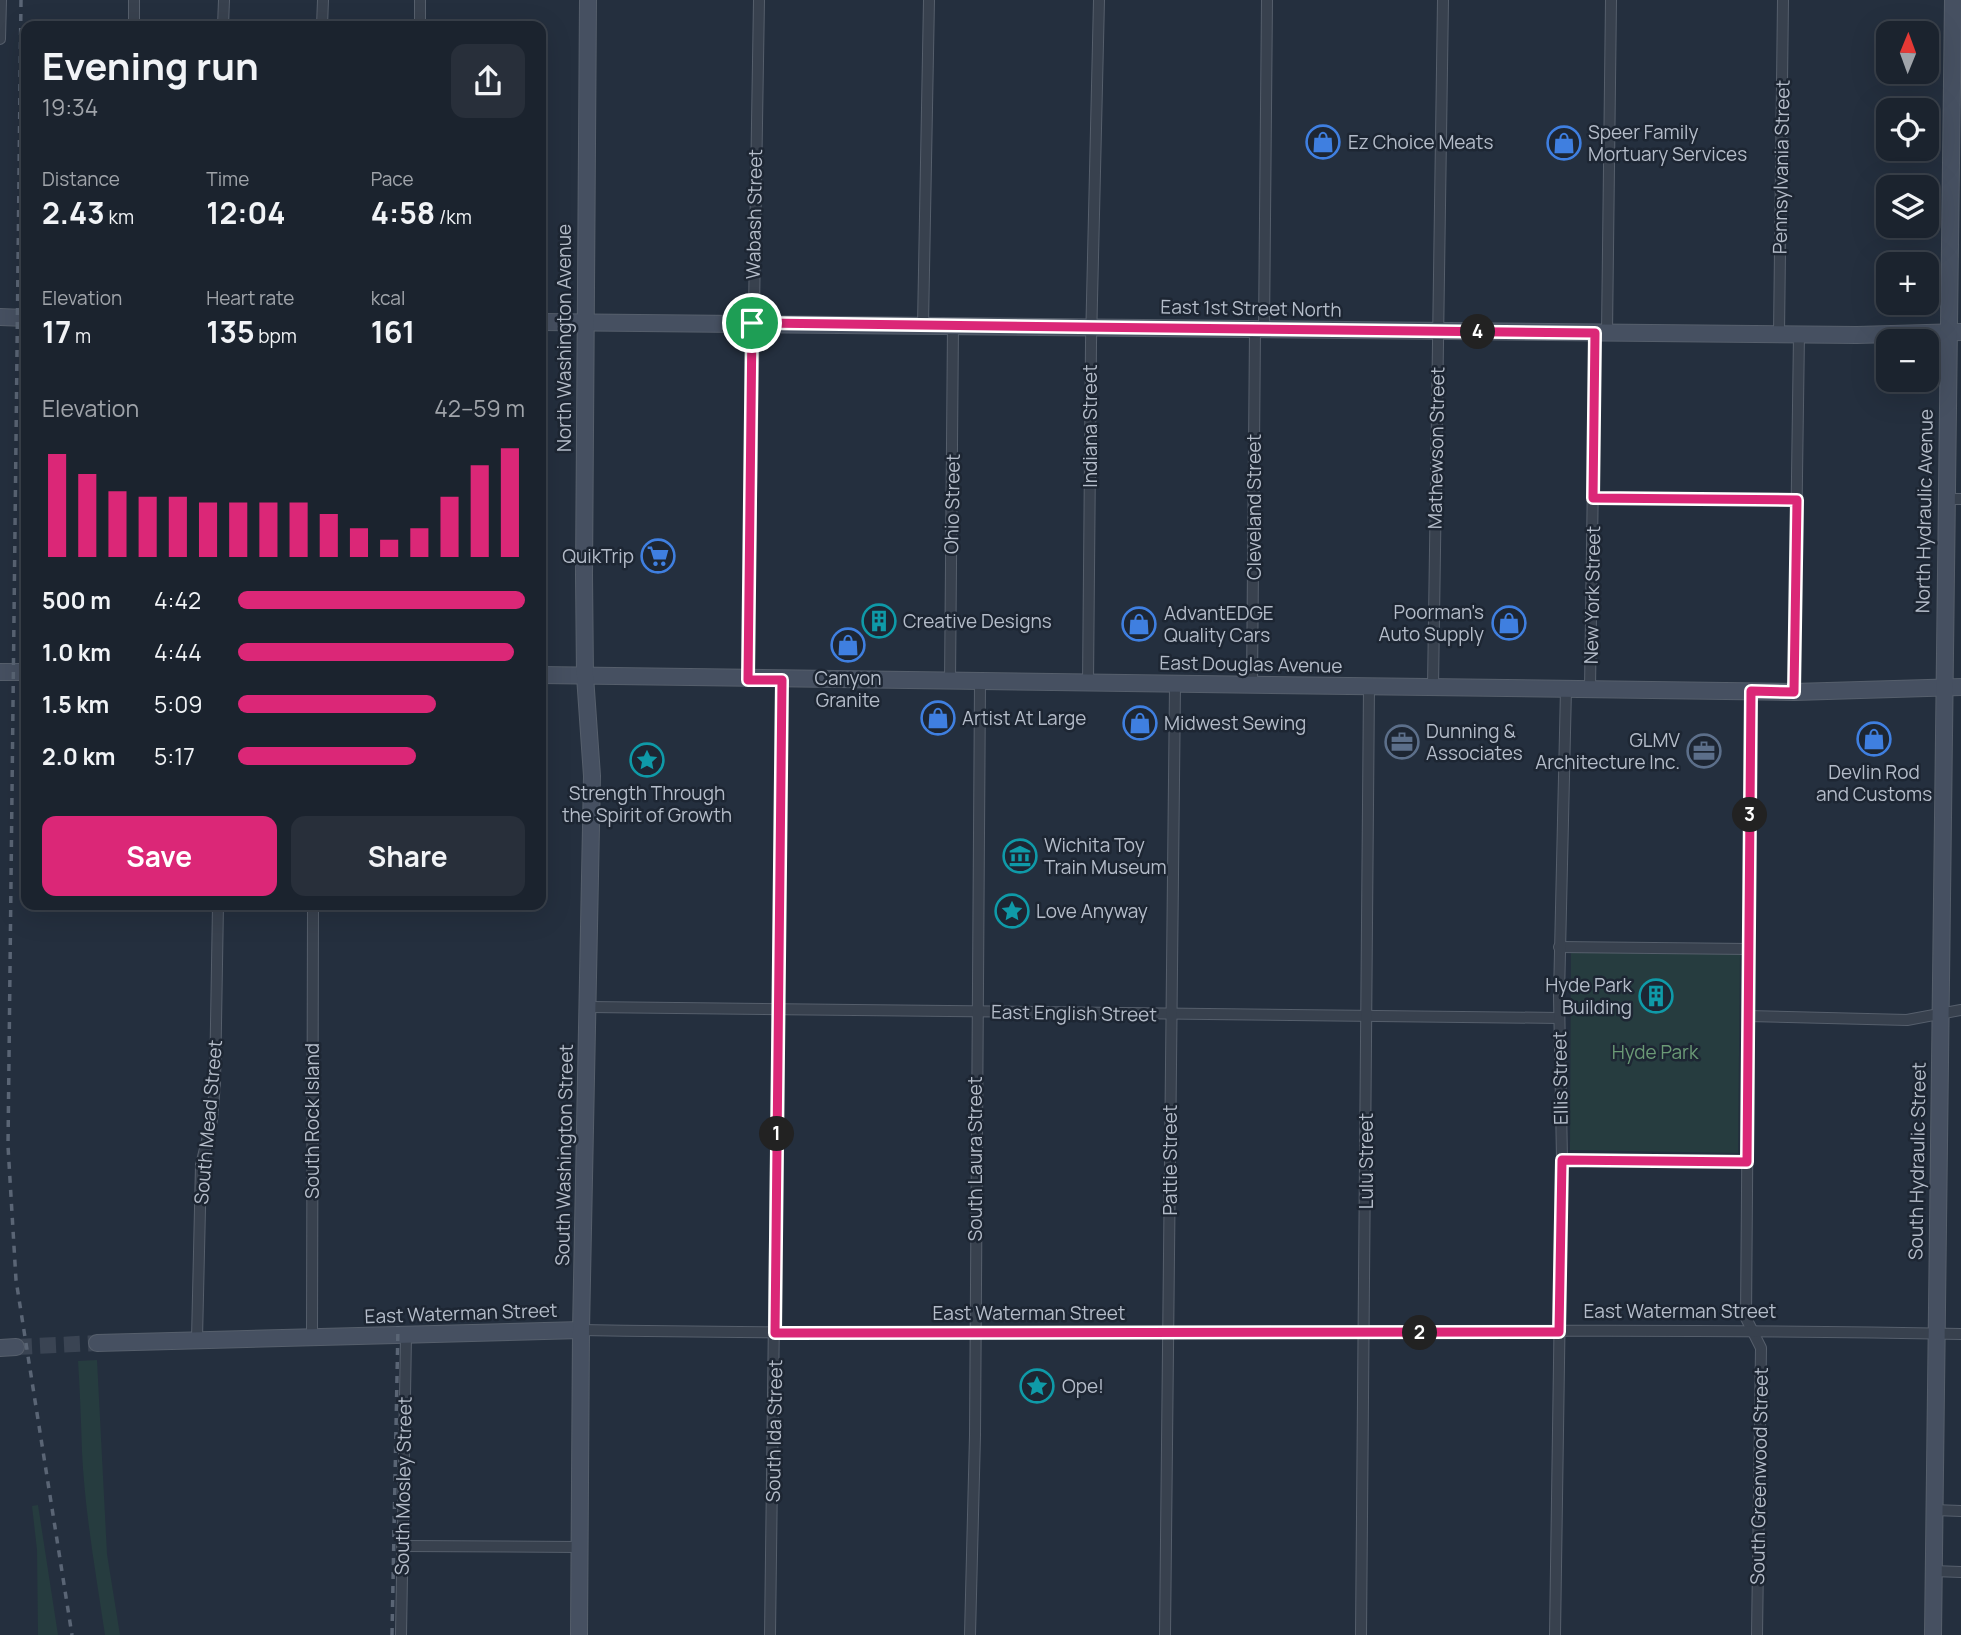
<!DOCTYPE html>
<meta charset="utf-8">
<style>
body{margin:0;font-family:Manrope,sans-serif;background:#282f3a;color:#f1f3f6;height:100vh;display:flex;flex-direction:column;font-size:26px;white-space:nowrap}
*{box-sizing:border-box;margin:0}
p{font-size:23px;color:#a0a4aa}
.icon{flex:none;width:38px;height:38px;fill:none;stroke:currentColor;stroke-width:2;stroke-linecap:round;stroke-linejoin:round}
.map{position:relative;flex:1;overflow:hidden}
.panel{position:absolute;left:21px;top:21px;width:525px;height:889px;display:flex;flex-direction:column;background:#1b232e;border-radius:14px;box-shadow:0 7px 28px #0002,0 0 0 2px #39404a}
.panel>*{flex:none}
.needle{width:46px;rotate:1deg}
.fabs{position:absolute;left:1876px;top:21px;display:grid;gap:14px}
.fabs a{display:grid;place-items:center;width:63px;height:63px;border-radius:14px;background:#1b232e;box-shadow:0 7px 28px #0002,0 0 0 2px #39404a;font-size:35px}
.pin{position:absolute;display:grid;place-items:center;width:60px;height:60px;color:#fff;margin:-30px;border:4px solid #fff;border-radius:50%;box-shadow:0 2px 7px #0007}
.km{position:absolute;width:35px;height:35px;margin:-18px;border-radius:50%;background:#222;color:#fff;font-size:19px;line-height:35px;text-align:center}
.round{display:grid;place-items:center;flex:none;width:74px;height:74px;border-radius:14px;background:#282f3a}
.headline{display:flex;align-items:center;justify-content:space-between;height:119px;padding:0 21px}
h1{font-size:38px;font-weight:700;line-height:52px}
.stats{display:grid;grid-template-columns:repeat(3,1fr);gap:10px;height:119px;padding:7px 21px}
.stats div{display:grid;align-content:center}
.stats b{font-size:30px;font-weight:700}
.stats small{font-size:19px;font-weight:400}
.stats p{font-size:19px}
.chart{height:196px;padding:14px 21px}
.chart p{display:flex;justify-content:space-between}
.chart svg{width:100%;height:126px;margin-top:7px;stroke:#db2777;stroke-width:6}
.cta{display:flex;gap:14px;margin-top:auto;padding:14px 21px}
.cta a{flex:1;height:80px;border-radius:14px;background:#db2777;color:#fff;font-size:28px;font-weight:700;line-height:80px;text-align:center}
.cta a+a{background:#282f3a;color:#f1f3f6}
ul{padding:0 21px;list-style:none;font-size:23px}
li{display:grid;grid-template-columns:112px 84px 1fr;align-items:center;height:52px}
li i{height:18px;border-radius:9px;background:#db2777}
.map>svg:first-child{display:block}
.green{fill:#263c3f}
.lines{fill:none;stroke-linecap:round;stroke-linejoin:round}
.secondary-tunnel{stroke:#3a4453;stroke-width:16;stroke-dasharray:16 8;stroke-linecap:butt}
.street-casing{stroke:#565f6c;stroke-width:12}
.secondary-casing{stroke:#565f6c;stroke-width:18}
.street{stroke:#38414e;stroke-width:10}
.secondary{stroke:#465061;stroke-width:16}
.rail{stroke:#5a6575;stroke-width:3.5;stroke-dasharray:7 7;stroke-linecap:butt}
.route-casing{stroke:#fff;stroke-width:14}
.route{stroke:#db2777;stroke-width:9}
.labels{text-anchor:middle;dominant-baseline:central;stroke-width:5;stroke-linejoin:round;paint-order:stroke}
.poi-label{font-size:19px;fill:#b4bcc9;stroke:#1d2633;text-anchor:start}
.street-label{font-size:19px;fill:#b4bcc9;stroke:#1d2633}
.park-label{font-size:19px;fill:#6b9a76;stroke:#1d2633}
</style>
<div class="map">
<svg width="1961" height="1635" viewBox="0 0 1961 1635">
<rect width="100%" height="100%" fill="#242f3e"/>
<g class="green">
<path d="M1571 952 1740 954 1738 1153 1570 1150Z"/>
<path d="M97 1360 107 1554 120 1635H105C96 1574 85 1514 82 1452 81 1422 80 1391 78 1361Z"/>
<path d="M38 1505 58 1635H38L37 1550 32 1506Z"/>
</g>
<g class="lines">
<path class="secondary-tunnel" d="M16 1347 97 1343"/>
<defs>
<g id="street">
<path d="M134 0V26"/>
<path d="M223 26 224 0"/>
<path d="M322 26 323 0"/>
<path d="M420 26V0"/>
<path d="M0 39 1 0"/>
<path d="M923 325 929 0"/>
<path d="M1264 329 1267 0"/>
<path d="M1607 333 1611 0"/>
<path d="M1779 334 1783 0"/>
<path d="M1593 498 1797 500"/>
<path d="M1945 499H1961"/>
<path d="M748 680 759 0"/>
<path d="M950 683 953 325"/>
<path d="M1088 684 1091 343 1099 0"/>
<path d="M1252 686 1255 329"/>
<path d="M1433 687 1443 0"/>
<path d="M1590 689 1595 333"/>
<path d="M1751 691 1746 1318 1761 1348 1757 1635"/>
<path d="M1794 692 1799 334"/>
<path d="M1559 947 1749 949"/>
<path d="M589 1007 1559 1018"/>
<path d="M1748 1016 1907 1020 1961 1010"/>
<path d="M1562 1159 1747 1162"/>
<path d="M581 1330C1041 1338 1501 1325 1961 1334"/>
<path d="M312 1337 313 905"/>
<path d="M197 1339 201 1165 212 1120 215 1083 218 905"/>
<path d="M1934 1510 1961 1511"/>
<path d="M402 1546 578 1547"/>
<path d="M1933 1571 1961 1572"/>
<path d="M401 1635 406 1336"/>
<path d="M770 1635 782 680"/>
<path d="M970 1635 975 1435 980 683"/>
<path d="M1165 1635 1175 685"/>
<path d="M1361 1635 1369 686"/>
<path d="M1555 1635 1562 1159 1559 996 1566 689"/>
</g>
<g id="secondary">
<path d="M0 317 26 318"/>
<path d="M541 322 1857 335 1961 332"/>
<path d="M0 672H26"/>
<path d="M541 675 1794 692 1961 687"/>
<path d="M97 1343 581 1330"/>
<path d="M0 1348 16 1347"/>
<path d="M579 1635 581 1330 592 776 585 676 584 575 588 0"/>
<path d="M1933 1635 1953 0"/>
</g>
</defs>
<use href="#street" class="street-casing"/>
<use href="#secondary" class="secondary-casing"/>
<use href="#street" class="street"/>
<use href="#secondary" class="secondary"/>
<g class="rail">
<path d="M21 0 8 1146 16 1280 72 1635"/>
<path d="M392 1635 398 1326"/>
</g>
</g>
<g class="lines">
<defs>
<path id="route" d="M752 323 1595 333 1593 498 1797 500 1794 692 1751 691 1747 1162 1562 1160 1559 1332 775 1333 782 680H748Z"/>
</defs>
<use href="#route" class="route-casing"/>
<use href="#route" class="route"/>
</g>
<defs>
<symbol id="shop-ring" viewBox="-11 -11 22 22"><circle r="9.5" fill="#1d2633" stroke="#3f7fe0" stroke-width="1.5"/><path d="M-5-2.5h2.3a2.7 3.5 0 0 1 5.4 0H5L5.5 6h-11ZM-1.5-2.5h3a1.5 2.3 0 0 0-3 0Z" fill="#3f7fe0"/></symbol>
<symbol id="supermarket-ring" viewBox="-11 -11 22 22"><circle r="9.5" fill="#1d2633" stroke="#3f7fe0" stroke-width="1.5"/><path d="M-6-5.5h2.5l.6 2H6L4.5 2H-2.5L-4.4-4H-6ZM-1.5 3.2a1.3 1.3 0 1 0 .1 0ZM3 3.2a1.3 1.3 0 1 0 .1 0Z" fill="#3f7fe0"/></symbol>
<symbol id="building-ring" viewBox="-11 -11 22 22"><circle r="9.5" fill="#1d2633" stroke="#0f9aa8" stroke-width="1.5"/><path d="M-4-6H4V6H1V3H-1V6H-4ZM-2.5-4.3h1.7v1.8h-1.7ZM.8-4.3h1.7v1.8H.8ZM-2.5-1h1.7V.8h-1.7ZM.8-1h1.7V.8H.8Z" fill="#0f9aa8"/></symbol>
<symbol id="office-ring" viewBox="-11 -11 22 22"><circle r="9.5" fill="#1d2633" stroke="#5c6f8a" stroke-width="1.5"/><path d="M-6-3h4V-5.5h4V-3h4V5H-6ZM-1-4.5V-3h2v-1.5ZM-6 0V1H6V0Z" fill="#5c6f8a"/></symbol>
<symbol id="sight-ring" viewBox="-11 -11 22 22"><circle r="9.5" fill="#1d2633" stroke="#0f9aa8" stroke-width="1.5"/><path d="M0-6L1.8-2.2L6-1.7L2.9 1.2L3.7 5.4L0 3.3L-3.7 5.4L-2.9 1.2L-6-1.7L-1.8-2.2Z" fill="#0f9aa8"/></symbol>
<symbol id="museum-ring" viewBox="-11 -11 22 22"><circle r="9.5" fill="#1d2633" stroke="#0f9aa8" stroke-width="1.5"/><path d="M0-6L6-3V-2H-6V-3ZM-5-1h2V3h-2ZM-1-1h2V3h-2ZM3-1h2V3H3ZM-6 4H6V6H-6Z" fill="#0f9aa8"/></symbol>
</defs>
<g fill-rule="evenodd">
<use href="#shop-ring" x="1304" y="123" width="38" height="38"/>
<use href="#shop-ring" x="1545" y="124" width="38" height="38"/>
<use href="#supermarket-ring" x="639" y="537" width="38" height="38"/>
<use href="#building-ring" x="860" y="602" width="38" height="38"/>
<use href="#shop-ring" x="1490" y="604" width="38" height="38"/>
<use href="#shop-ring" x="1120" y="605" width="38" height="38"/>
<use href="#shop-ring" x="829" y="626" width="38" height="38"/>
<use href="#shop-ring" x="919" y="699" width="38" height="38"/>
<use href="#shop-ring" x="1121" y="704" width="38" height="38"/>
<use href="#shop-ring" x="1855" y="720" width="38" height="38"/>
<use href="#office-ring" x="1383" y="723" width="38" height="38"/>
<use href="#office-ring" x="1685" y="732" width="38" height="38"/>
<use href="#sight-ring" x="628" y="741" width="38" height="38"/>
<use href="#museum-ring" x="1001" y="837" width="38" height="38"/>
<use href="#sight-ring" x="993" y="892" width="38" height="38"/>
<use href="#building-ring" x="1637" y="977" width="38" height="38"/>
<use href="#sight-ring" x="1018" y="1367" width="38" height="38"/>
</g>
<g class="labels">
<g class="poi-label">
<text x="1588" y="132">Speer Family<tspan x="1588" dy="22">Mortuary Services</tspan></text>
<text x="1348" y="142">Ez Choice Meats</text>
<text x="634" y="556" text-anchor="end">QuikTrip</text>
<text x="1484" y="612" text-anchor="end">Poorman's<tspan x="1484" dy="22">Auto Supply</tspan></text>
<text x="1164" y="613">AdvantEDGE<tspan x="1164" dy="22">Quality Cars</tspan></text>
<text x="903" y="621">Creative Designs</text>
<text x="848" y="678" text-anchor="middle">Canyon<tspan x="848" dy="22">Granite</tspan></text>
<text x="962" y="718">Artist At Large</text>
<text x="1164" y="723">Midwest Sewing</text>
<text x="1426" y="731">Dunning &amp;<tspan x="1426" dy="22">Associates</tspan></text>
<text x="1680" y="740" text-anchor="end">GLMV<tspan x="1680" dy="22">Architecture Inc.</tspan></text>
<text x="1874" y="772" text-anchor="middle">Devlin Rod<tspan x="1874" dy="22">and Customs</tspan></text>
<text x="647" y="793" text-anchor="middle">Strength Through<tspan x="647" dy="22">the Spirit of Growth</tspan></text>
<text x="1044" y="845">Wichita Toy<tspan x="1044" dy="22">Train Museum</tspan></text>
<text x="1036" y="911">Love Anyway</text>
<text x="1632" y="985" text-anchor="end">Hyde Park<tspan x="1632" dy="22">Building</tspan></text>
<text x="1062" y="1386">Ope!</text>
</g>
<g class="street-label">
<text transform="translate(1781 167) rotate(-89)">Pennsylvania Street</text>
<text transform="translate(754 214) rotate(-89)">Wabash Street</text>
<text transform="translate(1251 308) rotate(1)">East 1st Street North</text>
<text transform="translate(564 338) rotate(-90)">North Washington Avenue</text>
<text transform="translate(1090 426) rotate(-90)">Indiana Street</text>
<text transform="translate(1436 448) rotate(-89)">Mathewson Street</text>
<text transform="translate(952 504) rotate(-89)">Ohio Street</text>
<text transform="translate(1254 507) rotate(-90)">Cleveland Street</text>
<text transform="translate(1924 511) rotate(-89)">North Hydraulic Avenue</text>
<text transform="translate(1592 595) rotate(-89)">New York Street</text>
<text transform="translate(1251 664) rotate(1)">East Douglas Avenue</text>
<text transform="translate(1074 1013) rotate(1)">East English Street</text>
<text transform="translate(1560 1078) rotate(-91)">Ellis Street</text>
<text transform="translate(312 1121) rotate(-90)">South Rock Island</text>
<text transform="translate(208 1122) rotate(-85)">South Mead Street</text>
<text transform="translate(564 1155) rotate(-89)">South Washington Street</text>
<text transform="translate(975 1159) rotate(-90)">South Laura Street</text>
<text transform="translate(1170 1160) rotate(-90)">Pattie Street</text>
<text transform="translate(1366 1161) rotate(-90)">Lulu Street</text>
<text transform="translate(1917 1161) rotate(-89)">South Hydraulic Street</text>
<text x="1680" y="1311">East Waterman Street</text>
<text transform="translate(461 1313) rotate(-2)">East Waterman Street</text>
<text x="1029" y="1313">East Waterman Street</text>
<text transform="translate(774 1431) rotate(-89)">South Ida Street</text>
<text transform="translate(1759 1476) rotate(-89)">South Greenwood Street</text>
<text transform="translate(403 1486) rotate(-89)">South Mosley Street</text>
</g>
<g class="park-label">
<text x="1655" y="1052">Hyde Park</text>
</g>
</g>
</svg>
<div class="fabs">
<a><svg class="needle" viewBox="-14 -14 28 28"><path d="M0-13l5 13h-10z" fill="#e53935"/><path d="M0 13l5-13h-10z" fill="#a0a4aa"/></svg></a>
<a><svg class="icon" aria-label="locate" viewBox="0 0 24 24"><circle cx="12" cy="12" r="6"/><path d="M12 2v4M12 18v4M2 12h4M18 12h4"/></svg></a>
<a><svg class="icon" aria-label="layers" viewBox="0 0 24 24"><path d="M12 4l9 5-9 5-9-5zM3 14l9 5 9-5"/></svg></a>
<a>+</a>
<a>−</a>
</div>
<div class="pin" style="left:752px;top:323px;background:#1e9e55"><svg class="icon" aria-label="arrive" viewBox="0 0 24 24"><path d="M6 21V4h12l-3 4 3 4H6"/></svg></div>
<b class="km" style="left:777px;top:1134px">1</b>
<b class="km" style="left:1420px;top:1333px">2</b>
<b class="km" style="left:1750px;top:815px">3</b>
<b class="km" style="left:1478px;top:332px">4</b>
<section class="panel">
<div class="headline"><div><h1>Evening run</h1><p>19:34</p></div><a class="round"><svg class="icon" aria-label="share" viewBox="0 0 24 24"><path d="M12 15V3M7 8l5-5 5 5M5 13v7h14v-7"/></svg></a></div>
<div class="stats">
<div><p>Distance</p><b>2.43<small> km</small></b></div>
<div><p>Time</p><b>12:04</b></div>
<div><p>Pace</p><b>4:58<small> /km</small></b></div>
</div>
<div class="stats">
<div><p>Elevation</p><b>17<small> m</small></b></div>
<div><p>Heart rate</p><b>135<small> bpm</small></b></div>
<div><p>kcal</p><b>161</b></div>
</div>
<div class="chart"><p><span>Elevation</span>42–59 m</p>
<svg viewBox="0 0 160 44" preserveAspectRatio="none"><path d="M5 44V8M15 44V15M25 44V21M35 44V23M45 44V23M55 44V25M65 44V25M75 44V25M85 44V25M95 44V29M105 44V34M115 44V38M125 44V34M135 44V23M145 44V12M155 44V6"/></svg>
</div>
<ul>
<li><b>500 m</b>4:42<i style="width:100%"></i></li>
<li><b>1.0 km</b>4:44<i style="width:96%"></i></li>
<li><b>1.5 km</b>5:09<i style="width:69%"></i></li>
<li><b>2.0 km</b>5:17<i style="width:62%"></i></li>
</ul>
<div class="cta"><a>Save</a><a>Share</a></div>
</section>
</div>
